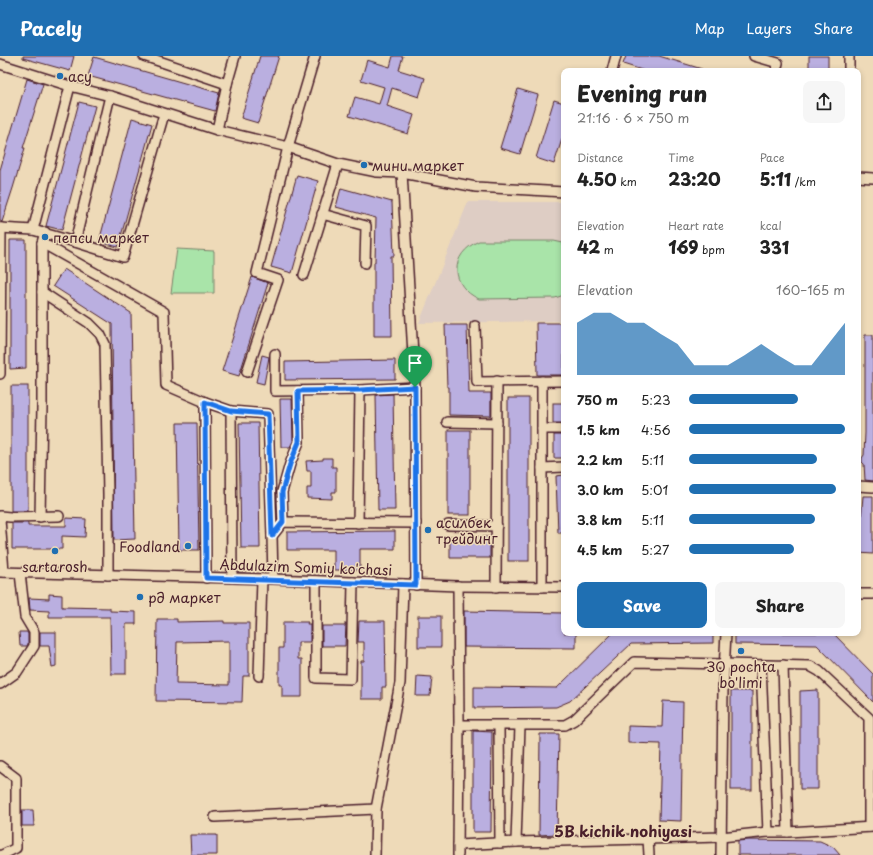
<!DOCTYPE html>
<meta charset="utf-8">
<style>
body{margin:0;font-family:"Playpen Sans",sans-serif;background:#f6f6f6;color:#222;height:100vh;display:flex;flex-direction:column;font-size:15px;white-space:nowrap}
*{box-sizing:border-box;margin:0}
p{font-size:13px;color:#767676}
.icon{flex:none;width:22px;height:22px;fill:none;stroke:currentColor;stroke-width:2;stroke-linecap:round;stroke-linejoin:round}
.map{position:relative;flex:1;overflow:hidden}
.drawer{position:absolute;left:561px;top:12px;width:300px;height:568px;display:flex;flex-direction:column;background:#fff;border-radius:8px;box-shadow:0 2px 6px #0003}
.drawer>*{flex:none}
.pin{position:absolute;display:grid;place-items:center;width:34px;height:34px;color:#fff;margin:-41px -17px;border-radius:50% 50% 50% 0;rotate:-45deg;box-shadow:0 0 4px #0007}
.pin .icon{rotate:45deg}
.round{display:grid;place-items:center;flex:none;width:42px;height:42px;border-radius:8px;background:#f6f6f6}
.head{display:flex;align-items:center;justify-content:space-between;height:68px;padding:0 16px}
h1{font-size:22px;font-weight:800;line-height:30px}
.figures{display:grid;grid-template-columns:repeat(3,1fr);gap:6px;height:68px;padding:4px 16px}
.figures div{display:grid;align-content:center}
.figures b{font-size:17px;font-weight:800}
.figures small{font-size:11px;font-weight:400}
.figures p{font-size:11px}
.chart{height:112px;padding:8px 16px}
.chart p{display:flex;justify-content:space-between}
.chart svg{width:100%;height:72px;margin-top:4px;fill:#1f6fb2;opacity:.7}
.primary-button{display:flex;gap:8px;margin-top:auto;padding:8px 16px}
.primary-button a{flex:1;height:46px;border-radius:8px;background:#1f6fb2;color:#fff;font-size:16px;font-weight:800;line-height:46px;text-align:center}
.primary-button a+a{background:#f6f6f6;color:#222}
ul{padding:0 16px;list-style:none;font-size:13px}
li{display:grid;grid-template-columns:64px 48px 1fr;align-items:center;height:30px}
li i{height:10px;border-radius:5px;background:#1f6fb2}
header{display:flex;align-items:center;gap:24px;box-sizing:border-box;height:56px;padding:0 20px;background:#1f6fb2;color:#fff}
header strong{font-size:19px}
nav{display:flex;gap:22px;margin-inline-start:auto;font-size:14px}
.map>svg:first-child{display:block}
.built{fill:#decdc4}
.green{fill:#a9e4a9;stroke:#7a826a}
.building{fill:#baafe0;stroke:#4a1f2b;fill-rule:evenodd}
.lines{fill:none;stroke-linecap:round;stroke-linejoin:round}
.minor-casing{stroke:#4a1f2b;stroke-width:12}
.minor{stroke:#eedab8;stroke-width:9}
.route-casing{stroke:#fff;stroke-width:8}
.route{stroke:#1a73e8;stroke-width:5}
.poi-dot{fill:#1f6fb2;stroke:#eedab8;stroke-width:1.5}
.labels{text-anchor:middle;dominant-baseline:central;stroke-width:3;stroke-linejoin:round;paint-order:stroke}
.poi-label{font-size:14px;fill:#4a1f2b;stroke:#eedab8;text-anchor:start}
.street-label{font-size:14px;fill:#4a1f2b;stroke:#eedab8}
.neighbourhood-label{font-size:15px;font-weight:bold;fill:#4a1f2b;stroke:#eedab8}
</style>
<header>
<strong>Pacely</strong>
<nav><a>Map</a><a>Layers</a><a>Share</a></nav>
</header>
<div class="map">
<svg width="873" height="799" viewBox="0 0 873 799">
<rect width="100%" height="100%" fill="#eedab8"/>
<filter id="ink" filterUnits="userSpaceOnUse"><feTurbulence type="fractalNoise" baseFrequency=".025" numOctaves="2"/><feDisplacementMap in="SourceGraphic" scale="8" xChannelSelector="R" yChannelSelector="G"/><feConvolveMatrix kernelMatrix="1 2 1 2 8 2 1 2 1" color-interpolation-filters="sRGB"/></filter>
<g filter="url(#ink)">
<path class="built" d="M468 146H564V265L419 267Z"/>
<g class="green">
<path d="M479 185H554L563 187 564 239 555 242 479 243C450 230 449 198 479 185Z"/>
<path d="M177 193 214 195V237H171Z"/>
</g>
<g class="building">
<path d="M23 0H74L70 15 23 2Z"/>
<path d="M260 0H279L258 67 241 62Z"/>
<path d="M393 0H403L399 14 425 22 419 41 392 32 387 50 414 59 408 78 349 60 355 41 379 48 384 31 361 24 367 4 390 11Z"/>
<path d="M626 0H659L702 13V15H645L623 8Z"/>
<rect x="809" y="0" width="19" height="15"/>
<path d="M94 1 219 37 215 55 88 20Z"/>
<path d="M27 23 43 28 23 92H25L13 132 2 166 0 165V114Z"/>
<path d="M518 33 538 39 520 98 500 92Z"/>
<path d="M554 44 564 47V77L554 108 536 102Z"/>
<path d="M79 46 95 50 62 174 46 170Z"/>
<path d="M132 62 152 68 118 191 99 186Z"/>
<path d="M297 119 318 125 292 217 271 211Z"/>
<path d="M341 132 392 146 394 200H391L392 280H374V206H375L376 162 336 151Z"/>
<path d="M10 184H26V312L10 313Z"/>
<path d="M64 213 131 257 135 483 114 484 112 268 53 230Z"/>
<path d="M252 221 268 227 239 320 222 315Z"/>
<path d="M536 267H564V319H537Z"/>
<path d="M445 269H467L469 337H491V360L449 359V331H447Z"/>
<path d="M865 279H873V425L865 424 864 408 862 406V402L864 399 865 377Z"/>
<path d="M262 299 269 301 264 328 256 326Z"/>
<path d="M395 304V323L285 324V306Z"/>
<rect x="11" y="330" width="17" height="125"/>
<path d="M393 338 395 454H378L376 339Z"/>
<rect x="508" y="342" width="21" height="163"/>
<path d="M280 343H292L293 385 290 391H281Z"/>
<rect x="553" y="347" width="11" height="20"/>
<path d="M177 367H197L199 494H179Z"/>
<path d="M239 367H258L260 492H241Z"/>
<rect x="448" y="374" width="22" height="85"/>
<rect x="554" y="379" width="10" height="23"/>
<path d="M323 402H332V411H336V436H332V443L307 442V432H311V415H307L306 405 323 404Z"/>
<path d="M564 419V477H558L556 420Z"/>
<path d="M863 440H873V498L858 497Z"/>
<path d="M66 462 86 463 85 481 62 480V493H12V467H28V470H66Z"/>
<path d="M395 475V493H360V514H334V494H287V476Z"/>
<path d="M450 480 490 481V502H450Z"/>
<path d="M49 538 62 539V551L110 552V555L136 556V568H126V618H111L110 561H49V555L30 554 29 542 49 543Z"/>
<path d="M464 555 564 557V577H576V592L464 591Z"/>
<rect x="418" y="560" width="23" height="31"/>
<path d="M157 563H177V566L224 565V567H249V620H243L242 646 156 645ZM229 585V629L176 628 177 586Z"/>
<path d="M359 565H385L386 631H382V643H361V605H364V586H358Z"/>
<path d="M283 566H308L307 568H310V586H298V603H302V641H282V629H279V592H283Z"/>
<path d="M345 567H346L345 590H322V570H345Z"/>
<path d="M19 576H27L28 578V588L27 590H20Z"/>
<path d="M40 576H56V610L52 611 49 590H40Z"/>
<path d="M613 577H713V587L631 588 570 645 556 651 474 652V631L557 632Z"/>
<path d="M735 577H833L873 618V646L817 589 735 588Z"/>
<path d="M417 620 432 621 430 640H416Z"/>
<path d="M818 634V733H800V635Z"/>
<rect x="731" y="635" width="21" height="99"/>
<path d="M663 645 683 646 681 765 659 764 661 688 628 687V670L662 671Z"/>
<path d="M473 675 492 676 491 776H473Z"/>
<path d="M540 678H559L557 778 539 779Z"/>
<path d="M22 754H33L34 770H22Z"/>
<path d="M190 779H217V799H191Z"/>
<path d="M748 784 820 785 833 791 840 799H738V785Z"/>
</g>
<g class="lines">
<defs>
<g id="minor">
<path d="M144 0 227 28 217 74"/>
<path d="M754 0 778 7 776 15"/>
<path d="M0 8 70 30 110 40 217 74 288 91 338 108 377 116 402 117 476 131 564 136"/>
<path d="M612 15 616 0"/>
<path d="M849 15V0"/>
<path d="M227 28 235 0"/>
<path d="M402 117 415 331 416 529"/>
<path d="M858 121 873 122"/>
<path d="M322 158 366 170 365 207"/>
<path d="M0 172 33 174 75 186 110 40"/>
<path d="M33 174 70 30"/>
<path d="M75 186 123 201 164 58"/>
<path d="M42 187 164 256 166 329 205 346 231 355 268 358 272 480"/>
<path d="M304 219 338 108"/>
<path d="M42 236 89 267 100 278 105 288 108 438V519"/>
<path d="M475 270 477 326 564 325"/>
<path d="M275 298V335L360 334"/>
<path d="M247 316 278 224 257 217 288 91 315 0"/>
<path d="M0 318 1 172"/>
<path d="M542 325V531"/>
<path d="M205 346 206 522"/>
<path d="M231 355 232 522"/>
<path d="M447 366 497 367"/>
<path d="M542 373H564"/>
<path d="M542 412 564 411"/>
<path d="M858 430 873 431"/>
<path d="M0 460 10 461 59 460"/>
<path d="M40 461 42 351V187L45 176"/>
<path d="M0 463 4 516"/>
<path d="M283 466 282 436 290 408 299 386 298 335"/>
<path d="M358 467 360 334 415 331"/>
<path d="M448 469 497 470"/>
<path d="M0 516 273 523 458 530 564 531"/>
<path d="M273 523 272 480 283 466 416 467"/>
<path d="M316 525V622L351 623 353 526"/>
<path d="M496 531 497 325"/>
<path d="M858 538H873"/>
<path d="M761 609 768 776"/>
<path d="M783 609 788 776"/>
<path d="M259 620 262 523"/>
<path d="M0 628 17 616 34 590V576L25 561 20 517"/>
<path d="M459 669H565L574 664 634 606 810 610 819 615 869 662V771"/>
<path d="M499 670 500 787"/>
<path d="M0 710 16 722V792L2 799"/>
<path d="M215 761 376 753"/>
<path d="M648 783 721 781 768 776H788L873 771"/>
<path d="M516 786 648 783 649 799"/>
<path d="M458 789 516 786 520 670"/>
<path d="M375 799 376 753 400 627 403 528"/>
<path d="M458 799 459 669 458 530"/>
<path d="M721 799 723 634 726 577"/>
</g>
</defs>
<use href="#minor" class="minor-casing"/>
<use href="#minor" class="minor"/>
</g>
</g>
<g class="lines" filter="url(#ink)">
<defs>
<path id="route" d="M415 331 416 529 206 522 205 346 231 355 268 358 272 480 283 466 282 436 290 408 299 386 298 335 360 334Z"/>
</defs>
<use href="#route" class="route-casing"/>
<use href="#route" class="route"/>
</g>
<g class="poi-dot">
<circle cx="60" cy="20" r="4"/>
<circle cx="364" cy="109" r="4"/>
<circle cx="45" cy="181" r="4"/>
<circle cx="428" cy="474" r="4"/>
<circle cx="188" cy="490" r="4"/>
<circle cx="55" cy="495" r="4"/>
<circle cx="140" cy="541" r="4"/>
<circle cx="741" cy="595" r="4"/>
</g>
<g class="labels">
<g class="poi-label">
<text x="68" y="20">асу</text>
<text x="372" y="109">мини маркет</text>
<text x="53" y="181">пепси маркет</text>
<text x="436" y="466">асилбек<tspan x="436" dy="16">трейдинг</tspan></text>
<text x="180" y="490" text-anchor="end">Foodland</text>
<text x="55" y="510" text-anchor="middle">sartarosh</text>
<text x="148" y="541">рд маркет</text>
<text x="741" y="610" text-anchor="middle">30 pochta<tspan x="741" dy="16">bo'limi</tspan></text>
</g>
<g class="street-label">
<text transform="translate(306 511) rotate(2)">Abdulazim Somiy ko'chasi</text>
</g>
<g class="neighbourhood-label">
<text x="623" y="774">5B kichik nohiyasi</text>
</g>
</g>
</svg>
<div class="pin" style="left:415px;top:331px;background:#1e9e55"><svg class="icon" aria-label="arrive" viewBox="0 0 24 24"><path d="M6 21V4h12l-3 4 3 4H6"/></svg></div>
<section class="drawer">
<div class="head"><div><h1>Evening run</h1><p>21:16 · 6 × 750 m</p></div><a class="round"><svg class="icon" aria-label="share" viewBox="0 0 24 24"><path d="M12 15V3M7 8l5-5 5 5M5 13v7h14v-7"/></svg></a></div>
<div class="figures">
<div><p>Distance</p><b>4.50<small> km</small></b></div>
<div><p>Time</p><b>23:20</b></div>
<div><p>Pace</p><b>5:11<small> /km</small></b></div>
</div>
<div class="figures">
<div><p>Elevation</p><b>42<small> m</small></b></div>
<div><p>Heart rate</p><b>169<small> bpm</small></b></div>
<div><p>kcal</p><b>331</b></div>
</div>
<div class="chart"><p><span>Elevation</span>160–165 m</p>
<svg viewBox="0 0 160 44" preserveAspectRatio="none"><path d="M0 44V12L10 6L20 6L30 12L40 12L50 19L60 25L70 38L80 38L90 38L100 32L110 25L120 32L130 38L140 38L150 25L160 12V44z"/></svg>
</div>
<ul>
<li><b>750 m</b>5:23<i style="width:70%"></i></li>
<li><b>1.5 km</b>4:56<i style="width:100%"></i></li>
<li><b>2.2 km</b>5:11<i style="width:82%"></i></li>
<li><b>3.0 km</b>5:01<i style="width:94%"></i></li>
<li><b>3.8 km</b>5:11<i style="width:81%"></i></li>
<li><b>4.5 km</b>5:27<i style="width:67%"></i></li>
</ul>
<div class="primary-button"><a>Save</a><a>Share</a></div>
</section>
</div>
